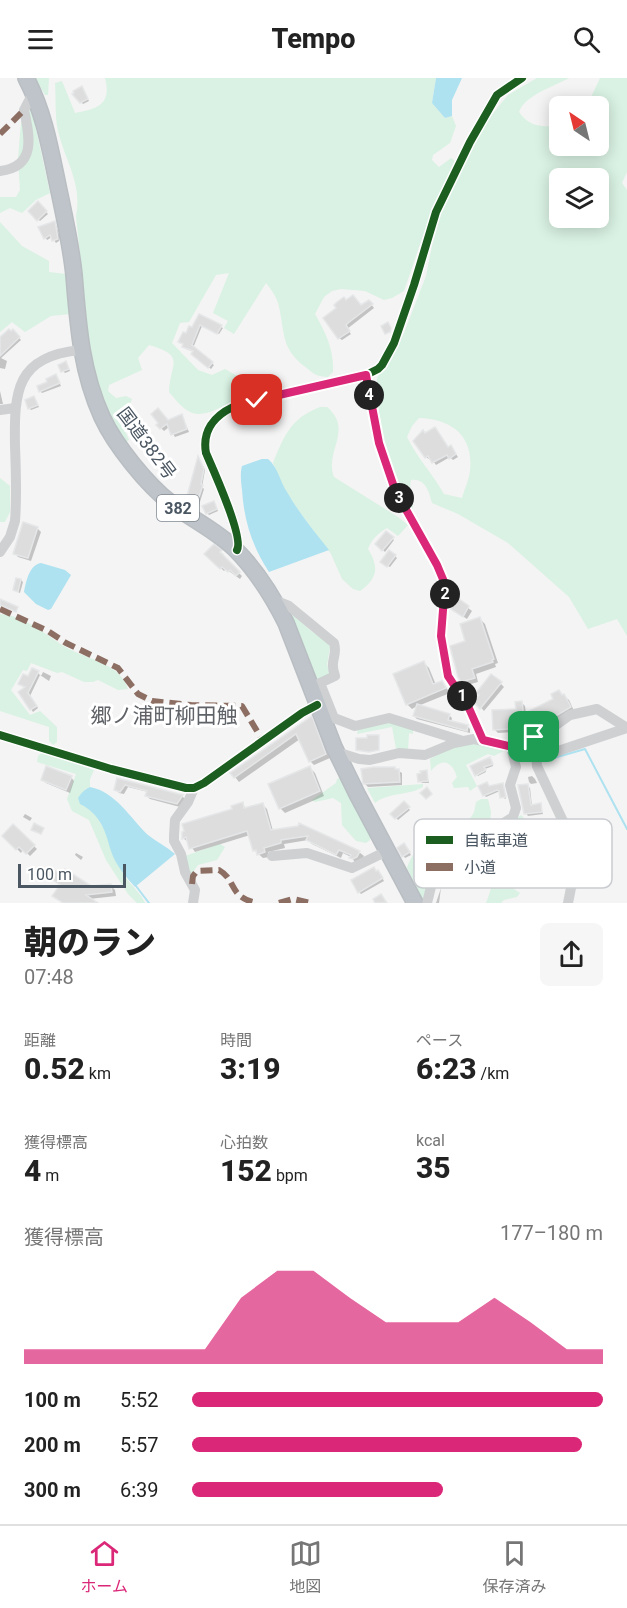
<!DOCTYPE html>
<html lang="ja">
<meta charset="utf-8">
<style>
body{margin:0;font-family:Roboto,"Noto Sans JP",sans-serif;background:#f6f6f6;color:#222;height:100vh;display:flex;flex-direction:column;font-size:22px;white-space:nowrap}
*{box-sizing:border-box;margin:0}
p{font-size:20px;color:#767676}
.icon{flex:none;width:33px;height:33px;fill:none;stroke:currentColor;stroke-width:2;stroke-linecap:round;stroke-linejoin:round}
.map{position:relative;height:825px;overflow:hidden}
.side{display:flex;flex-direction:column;background:#fff;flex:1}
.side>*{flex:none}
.needle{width:39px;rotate:325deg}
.fabs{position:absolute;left:549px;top:18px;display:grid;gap:12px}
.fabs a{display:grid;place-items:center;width:60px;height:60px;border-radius:9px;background:#fff;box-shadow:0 3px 15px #0003;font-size:30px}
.scale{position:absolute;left:18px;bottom:15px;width:108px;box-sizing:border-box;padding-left:6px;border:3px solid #4a5661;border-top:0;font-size:16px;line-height:21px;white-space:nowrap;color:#4a5661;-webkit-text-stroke:4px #fff;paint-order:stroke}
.pin{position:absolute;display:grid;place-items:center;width:51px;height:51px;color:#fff;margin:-26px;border-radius:12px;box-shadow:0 3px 9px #0006}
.km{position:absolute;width:30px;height:30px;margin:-15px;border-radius:50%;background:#222;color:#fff;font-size:16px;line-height:30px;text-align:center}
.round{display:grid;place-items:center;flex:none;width:63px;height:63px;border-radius:9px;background:#f6f6f6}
.headline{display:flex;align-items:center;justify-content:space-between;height:102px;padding:0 24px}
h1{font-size:33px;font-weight:800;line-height:45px}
.metrics{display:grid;grid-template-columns:repeat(3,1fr);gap:9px;height:102px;padding:6px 24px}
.metrics div{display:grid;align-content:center}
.metrics b{font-size:30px;font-weight:800}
.metrics small{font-size:16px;font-weight:400}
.metrics p{font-size:16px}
.chart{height:168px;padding:12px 24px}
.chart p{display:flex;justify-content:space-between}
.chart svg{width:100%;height:108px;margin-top:6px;fill:#db2777;opacity:.7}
ul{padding:0 24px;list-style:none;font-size:20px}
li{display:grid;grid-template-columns:96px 72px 1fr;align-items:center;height:45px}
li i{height:15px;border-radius:8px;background:#db2777}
header{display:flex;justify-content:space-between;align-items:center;height:78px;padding:0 24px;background:#fff;font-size:27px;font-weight:800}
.menu{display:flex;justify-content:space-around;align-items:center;height:84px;border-top:2px solid #e0e0e0;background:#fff;font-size:16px;color:#767676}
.menu a{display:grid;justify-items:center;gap:3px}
.menu .active{color:#db2777}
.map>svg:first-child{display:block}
.green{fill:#d9f2e3;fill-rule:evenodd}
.water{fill:#aee2f0}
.shadow{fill:#0003}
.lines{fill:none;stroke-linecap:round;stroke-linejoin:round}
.stream{stroke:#aee2f0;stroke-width:2}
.building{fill:#ddddde;stroke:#e5e6e7;stroke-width:1.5}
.highway-casing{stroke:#b9bec3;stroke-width:18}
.minor{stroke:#ced0d2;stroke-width:10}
.highway{stroke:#bec4c9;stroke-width:15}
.quiet{stroke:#8d6e63;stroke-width:6;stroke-dasharray:12 6;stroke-linecap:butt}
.cycleway-casing{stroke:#fff;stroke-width:11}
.cycleway{stroke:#1b5e20;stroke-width:8}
.route-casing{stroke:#fff;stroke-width:12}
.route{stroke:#db2777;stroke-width:8}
.labels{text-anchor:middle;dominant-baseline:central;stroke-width:6;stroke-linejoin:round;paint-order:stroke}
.shield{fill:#fff;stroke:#808990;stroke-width:1.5}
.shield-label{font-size:16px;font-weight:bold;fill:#4a5661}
.street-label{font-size:18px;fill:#4a5661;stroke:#fff}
.quarter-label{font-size:21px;fill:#5f6368;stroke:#fff}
.key{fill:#fff;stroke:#c9ccd0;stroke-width:1.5}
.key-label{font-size:16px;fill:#4a5661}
</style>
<header><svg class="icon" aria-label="menu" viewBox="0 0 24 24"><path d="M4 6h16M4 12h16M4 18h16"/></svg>Tempo<svg class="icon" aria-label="search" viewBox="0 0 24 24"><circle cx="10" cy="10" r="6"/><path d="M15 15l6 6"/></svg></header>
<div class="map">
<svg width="627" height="825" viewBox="0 0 627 825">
<rect width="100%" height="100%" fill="#f4f4f4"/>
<g class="green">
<path d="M35 0H49L48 17H45Z"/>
<path d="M105 0H436L432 25 445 40 452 38 456 48 450 65 433 77 432 82 439 89 451 80 455 83 430 137 404 213 392 220 384 222 365 213 341 211 332 213 324 219 315 236C326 255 334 272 333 294L328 299C314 298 315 296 304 288 281 270 285 255 279 229 278 221 271 211 266 205L234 256 224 250 228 243 213 235 229 195 216 197 189 244 180 245 172 265 198 292 212 297 225 291 248 304 250 311C244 319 235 323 226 327 197 341 190 340 169 314 170 285 187 278 149 267L138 280 142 292 109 307 108 313 116 320 126 318 132 321C130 328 126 330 123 335 119 343 126 354 129 362L125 364 110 342 91 283 76 138C83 104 63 80 57 48 55 34 56 19 55 5L62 3 75 35C97 31 112 27 105 0Z"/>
<path d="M537 0H569C553 9 525 17 519 34 529 49 542 49 559 48L560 68H598V28H587L600 0H627V94L622 105 627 112V558L617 541 588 551 569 519 508 465 458 436 432 425C429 413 425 400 411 402 408 413 415 423 412 433L386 376 375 326 377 300 381 292 387 287 404 255 426 198 432 168 443 129 481 50 508 17ZM560 100H598V140H560ZM419 340C452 341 474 358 470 393 469 402 464 412 462 420L444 416C432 395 417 380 407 359L412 348Z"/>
<path d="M31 28 50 115 36 122 22 135 10 130 0 135V119H16L20 112 18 81 21 44Z"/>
<path d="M0 144 22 168 49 183V194L66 196 70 236 51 238 25 254 12 244 0 254Z"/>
<path d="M320 329H327C354 352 324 373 334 399L398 439 408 447 398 458 387 450C378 455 371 462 368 471 379 489 378 500 360 513L353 511 342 501 331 476 298 432 282 407 273 385C284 358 291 340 320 329Z"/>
<path d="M0 400 10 408V434L5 444H0Z"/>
<path d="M286 531 311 553 326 563 330 569 327 587 332 597 317 602Z"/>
<path d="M0 536C24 537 47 558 67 570 82 578 100 582 114 592 121 597 125 603 128 611L118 612 98 602 93 604H84L62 594 57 595 31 585 27 593 23 592 11 612 30 637 40 633 57 649V664L53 667 49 663V649L0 633Z"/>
<path d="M389 643 413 651V656L409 655 408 673 396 671 392 649 357 656 358 651Z"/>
<path d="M466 665 483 667 504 673 494 678 488 676 466 687 477 708 470 713 468 709 454 710 452 705 457 699C452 683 442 679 431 693L430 681 446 672Z"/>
<path d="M43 674 94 692 90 701V709L85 711 93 732 108 758 111 772 125 799 142 819 145 825H137L128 816 106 782 89 742 72 733 67 721 76 696 37 684 38 678Z"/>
<path d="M341 699 371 757 370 762 366 765 356 763 342 747 341 725 333 720 315 724 312 722 336 705 337 701Z"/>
<path d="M423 706V709C408 718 388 714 375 725L367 710Z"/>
<path d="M481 721H488L491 734 490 749 484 753 469 748 458 751 443 758 430 768 432 774 415 788 421 800 424 799 429 806 423 822 407 790C413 771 429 759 447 751 453 747 463 746 469 741 474 737 475 731 476 724Z"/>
<path d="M521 737 526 742 496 760 493 768 505 782 509 794 505 798V805L520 815 517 819 504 822 501 825H486C494 805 500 780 472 775Z"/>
<path d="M220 766 225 769 217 782 198 787 191 797 185 778Z"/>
</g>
<g class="water">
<path d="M436 0H462L452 22V38L445 40 432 25Z"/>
<path d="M262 381H268C278 389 280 404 287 414 299 435 314 453 329 472L269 494C252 468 244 443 242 412 241 404 240 395 242 388Z"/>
<path d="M41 485 65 492 71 497 51 531 48 532 36 526 24 514C26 504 29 487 41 485Z"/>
<path d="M90 709C116 714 130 740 148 757 157 764 167 769 175 776L135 809C126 799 115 786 111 773 105 752 101 737 80 726L78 720C81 715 85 711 90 709Z"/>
</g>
<g class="shadow">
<path d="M83 12 89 23 83 26 74 17Z"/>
<path d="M38 125 48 136 40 143 30 133Z"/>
<path d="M55 144 60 160 59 163 56 165 52 159 47 162 40 150Z"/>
<path d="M347 224 361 229 371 226 374 230 347 251 351 256 342 262 339 260Z"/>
<path d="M200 238 223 250 219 256 202 248 193 270 214 287 211 291 193 276 194 274 186 271 185 267 180 264 193 250Z"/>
<path d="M13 253 21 262 1 280 7 283 5 291 0 290V269Z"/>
<path d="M66 285 70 293 65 295 63 293Z"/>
<path d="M57 300 61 308 42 315 40 313Z"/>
<path d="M0 313 3 326H0Z"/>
<path d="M34 320 39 329 31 332 29 330Z"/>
<path d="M182 338 189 354 175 359 169 349 164 353 158 347Z"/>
<path d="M415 363 453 372 458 379 453 382 450 379 436 387 431 380 429 381 426 379Z"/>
<path d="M200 382 205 392 202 409 204 411 199 427 187 421Z"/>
<path d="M213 424 218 433 209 437 207 435Z"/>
<path d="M37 450 41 454 31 483 18 479 15 475Z"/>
<path d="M386 455 394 462 385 474 377 466Z"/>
<path d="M214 468 224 477 222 479 242 498 240 501 226 491 224 493 206 476Z"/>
<path d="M395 478 397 480 390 489 384 486Z"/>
<path d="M21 502 23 504 20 515 14 512Z"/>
<path d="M453 518 472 533 467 541 452 531Z"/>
<path d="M480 541 485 546 498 585 495 586 496 589 476 596 478 604 467 607 462 603 467 564Z"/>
<path d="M424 585 429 590 436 607 442 604 450 615 418 628 449 637 452 640 451 644 467 648 470 651V655L417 641 414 638 417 628 412 631 407 626Z"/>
<path d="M43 594 51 598 49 603 40 597 30 618 38 630 33 634 20 614 26 610 22 608 28 600 38 595 41 598Z"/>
<path d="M501 606 504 609 484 633 476 624Z"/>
<path d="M559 614 569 622 575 635 543 653 539 648Z"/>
<path d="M522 625 525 628 528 653 498 655 494 651 518 632Z"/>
<path d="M312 640 316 644 330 680 314 687 310 683 300 661 239 704 235 699 232 696Z"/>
<path d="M492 683 493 688 485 691 486 694 478 698 472 689Z"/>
<path d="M310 690 315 695 324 718 285 735 280 730Z"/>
<path d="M394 690 402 695V707L368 709 364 705Z"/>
<path d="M426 693 429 705H422L420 703Z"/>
<path d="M532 698 535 701 537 705 531 706 529 704 528 699Z"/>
<path d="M71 699 74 703 70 715 46 705 43 702Z"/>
<path d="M118 702 182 718 185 721 180 729 150 721 147 718 148 714 128 709 124 716 119 715 116 711Z"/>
<path d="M487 706 489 709 502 707 506 721 501 719 500 713 486 719 484 717Z"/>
<path d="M527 708 530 710 532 728 540 727 543 736 528 738 526 735Z"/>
<path d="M242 726 247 731 262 726 267 731 273 753 299 749 359 774 364 778 361 783 355 784 351 779 343 775 341 780 312 766 308 762 284 766 285 770 268 774 269 779 263 780 254 772 250 757 195 774 188 764 183 760Z"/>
<path d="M404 726 410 732 398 742 393 736Z"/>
<path d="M25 736 32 740 30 743 23 739Z"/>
<path d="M13 748 37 771 30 778 23 771 21 775 4 758Z"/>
<path d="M406 769 411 777 405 780 399 770Z"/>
<path d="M76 775 83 779 81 782 75 777Z"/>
<path d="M377 795 380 796 384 803 361 816 359 814Z"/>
<path d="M61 799 91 810 111 808 115 812 116 818 89 821 95 825H63L59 822Z"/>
<path d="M441 810 439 825H436Z"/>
</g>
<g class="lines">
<g class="stream">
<path d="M547 682 585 671 627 751"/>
<path d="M136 808 149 825"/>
</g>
</g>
<g class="building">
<path d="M82 8 88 21 80 25 72 16 74 15 73 13Z"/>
<path d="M38 123 47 133 37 143 28 133Z"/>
<path d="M55 143 58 161 52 163 50 157 44 161 38 149Z"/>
<path d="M353 217 361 227 369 222 373 226 348 245 346 247 350 253 338 261 323 240 336 230 334 227 337 224 344 219 346 222Z"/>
<path d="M199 236 222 247 217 256 200 247 192 267 213 284 208 290 191 276 193 273 182 269 183 266 178 264 183 254 186 255 189 248 192 249Z"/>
<path d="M388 244 391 250 390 254 385 256 381 248Z"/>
<path d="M9 251 11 253 13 251 20 259 0 278V259Z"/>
<path d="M66 283 69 291 61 294 58 287Z"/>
<path d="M56 296 60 305 39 314 37 308 47 304 46 301Z"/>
<path d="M34 318 38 327 28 331 25 322Z"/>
<path d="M158 330 168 342 182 336 187 351 171 357 167 346 160 351 156 347 158 345 151 336Z"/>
<path d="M131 333 136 337 133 342 139 355 132 358 125 342Z"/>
<path d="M435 349 448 369 451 367 456 376 449 381 447 377 432 385 428 378 425 380 413 363 423 352 425 355Z"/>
<path d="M198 378 204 391 201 406 203 407 197 425 186 422Z"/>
<path d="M214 423 217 431 206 436 202 428Z"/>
<path d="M23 444 38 449 28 480 13 476Z"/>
<path d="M386 453 394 459 382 473 375 466Z"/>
<path d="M214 466 222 472 220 474 240 494 236 498 230 492 228 494 222 489 220 491 204 476Z"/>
<path d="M389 472 396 477 387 489 380 484Z"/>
<path d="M16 500 21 501 18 514 13 512Z"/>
<path d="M452 516 469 528 463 539 451 531Z"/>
<path d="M0 521 18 529 16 534 0 527Z"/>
<path d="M480 539 494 581 492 582 493 584 472 591 475 600 461 604 458 599 450 568 465 563 460 546Z"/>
<path d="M424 583 433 606 442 603 446 610 406 627 393 596Z"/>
<path d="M32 590 39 593 28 615 37 628 30 632 18 614 25 609 18 606 23 596 28 598Z"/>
<path d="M491 596 502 604 480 631 474 624 479 617 476 615Z"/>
<path d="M559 612 562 617 564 616 571 629 537 649 529 633 553 621 551 616Z"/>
<path d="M522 623 525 650 493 652 492 632 516 631 515 624Z"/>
<path d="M417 626 450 636 448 642 468 647 467 653 413 638Z"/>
<path d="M312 638 326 676 309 684 296 656 234 700 230 695Z"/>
<path d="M367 657H379V672L369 674 356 672V660H367Z"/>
<path d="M490 679 493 686 484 689 486 692 475 698 470 688Z"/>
<path d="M46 688 72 698 66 712 41 702Z"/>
<path d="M310 688 320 713 279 731 268 706Z"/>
<path d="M374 689H395V691H399L400 704 363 706 361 691Z"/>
<path d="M427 692 428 703 418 704 417 696 421 695 420 693Z"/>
<path d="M117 700 183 717 177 726 145 718 147 713 125 707 120 714 114 712Z"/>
<path d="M487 704 489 708 503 705 506 719 500 720 499 713 497 712 483 718 478 708Z"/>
<path d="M528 706 531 727 541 725 542 734 524 736 518 707Z"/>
<path d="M427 709 432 716 426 721 420 715Z"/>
<path d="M404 723 410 729 395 741 390 736Z"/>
<path d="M243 724 244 730 263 725 271 752 298 748 299 745 360 773 357 779 353 781 349 780 351 777 339 772 336 777 306 762 308 758 281 762V765L264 770 265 774 257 777 256 772 253 773 247 753 189 771 186 759 182 761V754L184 753 182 746 232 731 231 728Z"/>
<path d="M34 745 44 750 41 756 31 752Z"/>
<path d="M13 746 35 767 26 776 19 769 16 772 2 758Z"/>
<path d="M404 765 410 774 402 779 397 770Z"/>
<path d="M50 789 61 797 65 791 91 808 111 806 112 814 86 817 98 825H63L52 818 60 807 48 798Z"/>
<path d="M374 789 376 793 378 792 383 800 358 815 351 802Z"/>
<path d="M381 816 387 825H375L373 821Z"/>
</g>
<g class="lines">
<defs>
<path id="highway" d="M26 0C44 34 50 70 58 108 64 137 71 167 74 197 78 246 81 293 102 339 115 367 147 407 172 426 193 442 217 453 235 471 256 492 273 519 286 545L334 669 357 716 415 825"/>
</defs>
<use href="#highway" class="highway-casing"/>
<g class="minor">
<path d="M0 93C36 89 30 59 24 32L33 15"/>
<path d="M366 297 379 365 395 412 437 487 445 506 441 558 448 598 468 628 483 662"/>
<path d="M0 332 15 330"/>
<path d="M237 472C244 460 213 391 206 375 202 353 214 338 233 329L366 297 378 291 382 287 394 265 414 207 436 134 470 64 497 17 522 0"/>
<path d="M0 474 10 459 15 443C17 418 16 393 15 368 14 313 16 278 81 272"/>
<path d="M276 526 279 524 289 528 334 565C338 579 329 581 335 598L320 605 334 640 355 648 389 640 463 663"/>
<path d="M0 657 111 691 186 710H194L204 705 302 635 317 627"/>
<path d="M525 672 534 659 552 650 570 637 597 631 627 650"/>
<path d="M536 675 537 688 576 771 580 785 579 791 571 810 568 825"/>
<path d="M338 677 343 676 359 681 370 682 399 675 425 677 454 665 474 661 536 675H552L627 650"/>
<path d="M272 778 307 775 352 790 387 773"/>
<path d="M193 825 195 812 185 794 181 776 174 763V758L175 742 188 724 194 710"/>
<path d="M427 825 432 805 437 798 493 752 513 739 516 730 510 707 516 689 511 669"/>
</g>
<use href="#highway" class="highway"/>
<g class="quiet">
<path d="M0 56 24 32"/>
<path d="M0 531 48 553 66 565 118 590 138 616 152 623 191 627 242 628 263 663"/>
<path d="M192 806 193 798 197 793 219 792C237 802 228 820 258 825"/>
<path d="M279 825 293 821 310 825"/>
</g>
<defs>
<g id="cycleway">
<path d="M366 297 379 365 395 412 437 487 445 506 441 558 448 598 468 628 483 662"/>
<path d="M237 472C244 460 213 391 206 375 202 353 214 338 233 329L366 297 378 291 382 287 394 265 414 207 436 134 470 64 497 17 522 0"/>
<path d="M0 657 111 691 186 710H194L204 705 302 635 317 627"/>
</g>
</defs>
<use href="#cycleway" class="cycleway-casing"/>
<use href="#cycleway" class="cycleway"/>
</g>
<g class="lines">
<defs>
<path id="route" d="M257 322 366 297 379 365 395 412 437 487 445 506 441 558 448 598 468 628 483 662 525 672 534 659"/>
</defs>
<use href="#route" class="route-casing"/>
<use href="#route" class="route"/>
</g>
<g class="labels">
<rect class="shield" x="157" y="417" width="42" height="26" rx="4.5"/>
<g class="shield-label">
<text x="178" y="430">382</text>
</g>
<g class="street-label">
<text transform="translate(147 365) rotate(53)">国道382号</text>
</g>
<g class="quarter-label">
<text x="164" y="638">郷ノ浦町柳田触</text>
</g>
</g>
<rect x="414" y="741" width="198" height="69" rx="9" class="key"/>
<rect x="426" y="758" width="27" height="8" fill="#1b5e20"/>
<rect x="426" y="785" width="27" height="8" fill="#8d6e63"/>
<g class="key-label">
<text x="464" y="768">自転車道</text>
<text x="464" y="795">小道</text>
</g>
</svg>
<div class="fabs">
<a><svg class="needle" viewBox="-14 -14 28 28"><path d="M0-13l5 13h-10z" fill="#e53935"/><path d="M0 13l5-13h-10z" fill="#767676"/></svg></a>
<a><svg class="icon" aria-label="layers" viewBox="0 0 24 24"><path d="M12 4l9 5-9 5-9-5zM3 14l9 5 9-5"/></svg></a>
</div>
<div class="scale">100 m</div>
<div class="pin" style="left:534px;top:659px;background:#1e9e55"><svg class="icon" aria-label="arrive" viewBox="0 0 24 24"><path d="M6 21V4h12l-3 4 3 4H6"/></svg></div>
<div class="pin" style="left:257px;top:322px;background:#d93025"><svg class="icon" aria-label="check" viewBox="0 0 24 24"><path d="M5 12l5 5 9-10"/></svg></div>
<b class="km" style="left:462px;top:618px">1</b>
<b class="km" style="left:445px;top:516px">2</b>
<b class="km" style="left:399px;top:420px">3</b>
<b class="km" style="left:369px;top:317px">4</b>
</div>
<section class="side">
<div class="headline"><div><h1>朝のラン</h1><p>07:48</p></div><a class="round"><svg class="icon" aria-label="share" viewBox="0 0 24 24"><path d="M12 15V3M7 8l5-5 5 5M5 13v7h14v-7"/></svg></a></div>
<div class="metrics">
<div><p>距離</p><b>0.52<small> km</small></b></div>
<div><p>時間</p><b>3:19</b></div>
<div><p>ペース</p><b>6:23<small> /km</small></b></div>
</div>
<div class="metrics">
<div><p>獲得標高</p><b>4<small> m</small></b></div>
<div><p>心拍数</p><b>152<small> bpm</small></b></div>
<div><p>kcal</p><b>35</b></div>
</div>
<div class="chart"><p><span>獲得標高</span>177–180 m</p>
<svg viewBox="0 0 160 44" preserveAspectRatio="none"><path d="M0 44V38L10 38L20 38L30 38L40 38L50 38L60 17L70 6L80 6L90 17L100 27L110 27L120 27L130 17L140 27L150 38L160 38V44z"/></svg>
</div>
<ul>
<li><b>100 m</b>5:52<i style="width:100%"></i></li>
<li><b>200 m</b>5:57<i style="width:95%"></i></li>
<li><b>300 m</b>6:39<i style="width:61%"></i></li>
</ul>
</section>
<nav class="menu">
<a class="active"><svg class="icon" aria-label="home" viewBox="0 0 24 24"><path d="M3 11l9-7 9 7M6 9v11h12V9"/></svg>ホーム</a>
<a><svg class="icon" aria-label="map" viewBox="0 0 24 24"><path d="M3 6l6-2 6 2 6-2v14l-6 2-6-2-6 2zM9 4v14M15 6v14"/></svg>地図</a>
<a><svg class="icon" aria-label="saved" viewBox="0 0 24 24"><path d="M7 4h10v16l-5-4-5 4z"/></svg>保存済み</a>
</nav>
